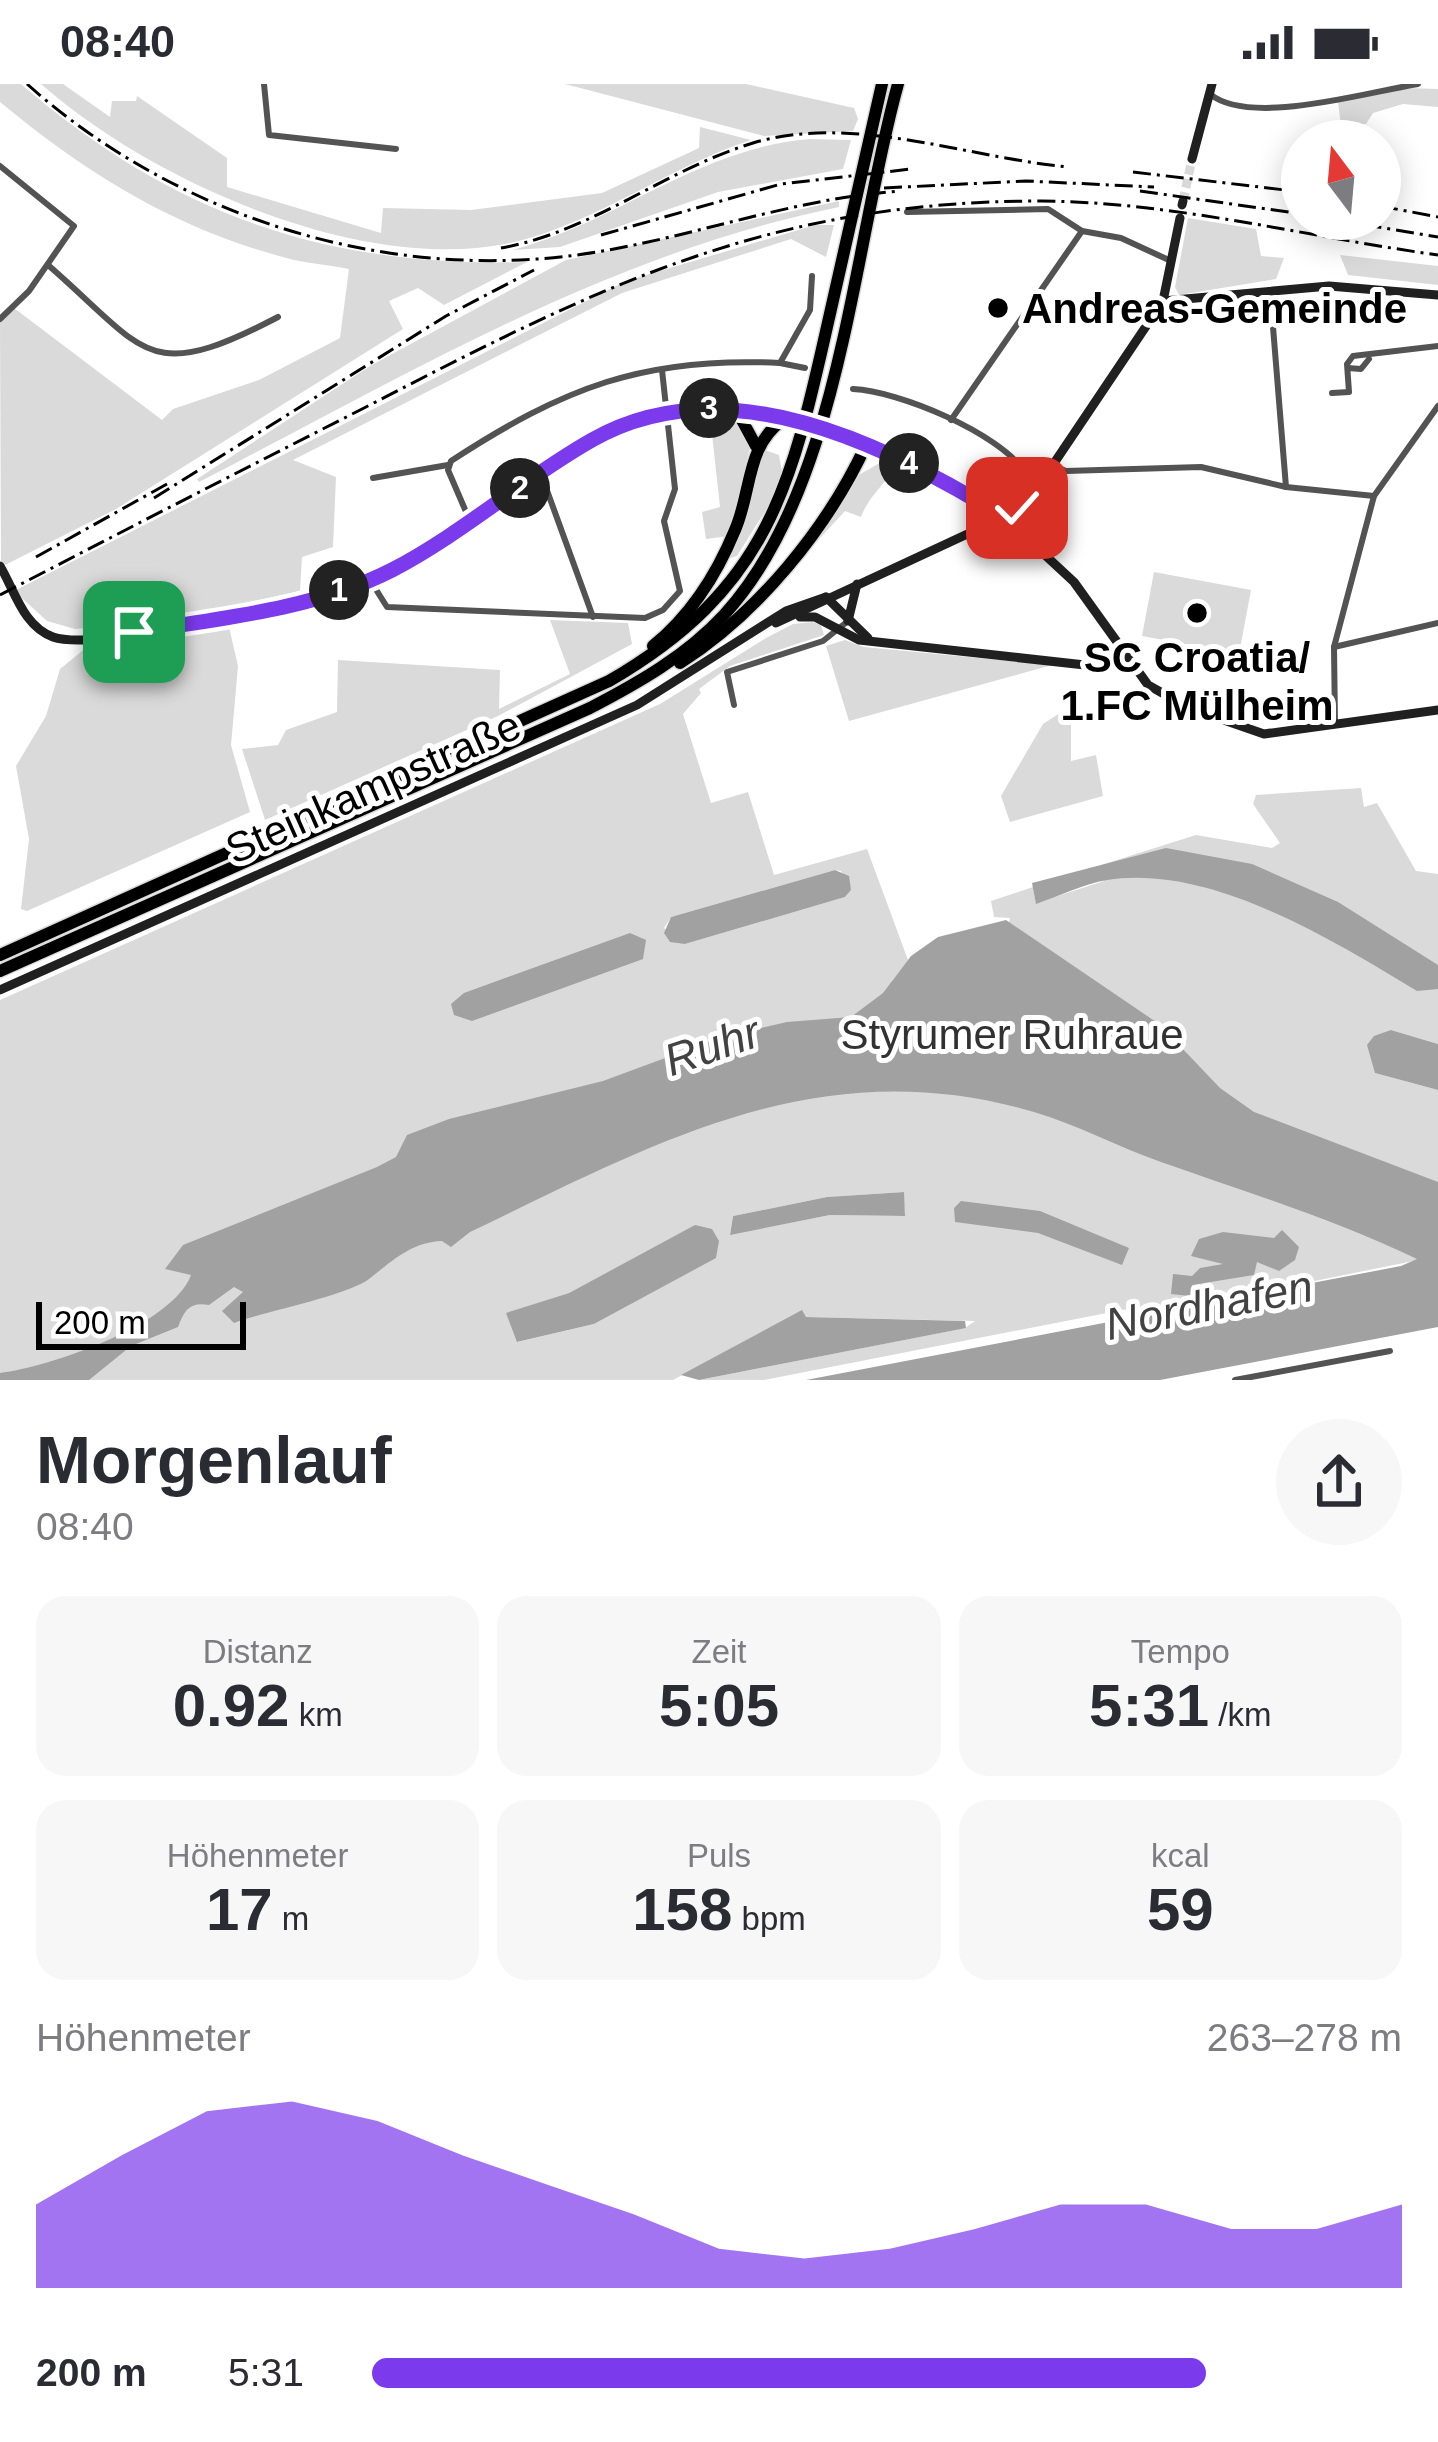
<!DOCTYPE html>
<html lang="de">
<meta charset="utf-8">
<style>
body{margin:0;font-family:Helvetica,sans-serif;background:#f7f7f7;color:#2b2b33;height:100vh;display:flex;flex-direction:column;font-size:45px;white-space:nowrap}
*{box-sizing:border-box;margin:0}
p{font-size:39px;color:#7c7c81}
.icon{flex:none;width:66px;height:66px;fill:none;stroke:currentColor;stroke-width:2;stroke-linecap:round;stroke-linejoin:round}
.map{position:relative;height:1296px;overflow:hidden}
.drawer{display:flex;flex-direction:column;background:#fff;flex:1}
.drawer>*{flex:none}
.needle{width:78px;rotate:344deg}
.fabs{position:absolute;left:1281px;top:36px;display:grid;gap:24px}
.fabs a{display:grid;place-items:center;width:120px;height:120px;border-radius:50%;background:#fff;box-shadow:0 6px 30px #0003;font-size:60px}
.scale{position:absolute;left:36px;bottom:30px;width:210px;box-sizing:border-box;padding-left:12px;border:6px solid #000;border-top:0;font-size:33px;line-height:42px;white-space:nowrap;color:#000;-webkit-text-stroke:9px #fff;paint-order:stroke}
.pin{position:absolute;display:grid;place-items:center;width:102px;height:102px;color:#fff;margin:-51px;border-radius:24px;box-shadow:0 6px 18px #0006}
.km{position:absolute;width:60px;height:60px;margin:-30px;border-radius:50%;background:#222;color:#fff;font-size:33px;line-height:60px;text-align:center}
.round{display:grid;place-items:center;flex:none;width:126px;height:126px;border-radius:63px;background:#f7f7f7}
.summary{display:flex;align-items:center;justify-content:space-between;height:204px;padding:0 36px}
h1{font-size:66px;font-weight:700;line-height:90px}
.figures{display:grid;grid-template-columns:repeat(3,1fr);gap:18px;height:204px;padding:12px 36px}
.figures div{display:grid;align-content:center;border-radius:30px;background:#f7f7f7;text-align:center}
.figures b{font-size:60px;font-weight:700}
.figures small{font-size:33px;font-weight:400}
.figures p{font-size:33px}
.chart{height:336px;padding:24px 36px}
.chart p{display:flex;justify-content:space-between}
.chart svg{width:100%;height:216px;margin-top:12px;fill:#7c3aed;opacity:.7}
ul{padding:0 36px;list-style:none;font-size:39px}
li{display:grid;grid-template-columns:192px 144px 1fr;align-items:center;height:90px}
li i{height:30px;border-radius:15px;background:#7c3aed}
.status{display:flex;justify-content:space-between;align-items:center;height:84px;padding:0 60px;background:#fff;direction:ltr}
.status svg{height:33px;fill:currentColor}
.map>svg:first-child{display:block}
.green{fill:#dadada;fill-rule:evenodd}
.water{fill:#a1a1a1}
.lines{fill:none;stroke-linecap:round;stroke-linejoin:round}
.secondary-tunnel{stroke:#d9d9d9;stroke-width:9;stroke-dasharray:9 4.5;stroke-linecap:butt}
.highway-casing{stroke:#dbdbdb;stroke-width:15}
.street{stroke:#535353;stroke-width:6}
.secondary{stroke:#202020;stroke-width:9}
.highway{stroke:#000;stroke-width:12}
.rail{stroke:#000;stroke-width:3;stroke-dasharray:18 6 3 6;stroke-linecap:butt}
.secondary-bridge{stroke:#202020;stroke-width:9}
.route-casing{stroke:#fff;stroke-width:24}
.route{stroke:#7c3aed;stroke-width:15}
.poi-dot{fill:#000;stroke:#fff;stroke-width:4.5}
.labels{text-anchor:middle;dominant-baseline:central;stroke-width:10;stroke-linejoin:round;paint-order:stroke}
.poi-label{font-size:42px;font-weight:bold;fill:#000;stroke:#fff;text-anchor:start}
.street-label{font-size:42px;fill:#000;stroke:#fff}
.park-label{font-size:42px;fill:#313131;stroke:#fff}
.water-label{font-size:45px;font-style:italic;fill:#424242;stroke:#fff}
</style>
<div class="status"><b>08:40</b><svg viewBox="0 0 49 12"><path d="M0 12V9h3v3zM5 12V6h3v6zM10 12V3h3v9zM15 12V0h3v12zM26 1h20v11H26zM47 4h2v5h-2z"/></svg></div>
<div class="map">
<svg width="1438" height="1296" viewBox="0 0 1438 1296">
<rect width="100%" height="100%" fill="#fff"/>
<g class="green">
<path d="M0 0H21C173 131 327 184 527 178L444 221 418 204 389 217 403 245 116 425 1 483 0 237 14 224 162 336 173 325 259 296 340 254 349 185C331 181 312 180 294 176 179 147 91 93 0 18Z"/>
<path d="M41 0H63L110 33 112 17H136L137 12 227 74V103L381 149 383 124 471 126 602 109 699 64 700 43 751 56C675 81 610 129 533 153 381 201 154 100 41 0Z"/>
<path d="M565 0H746L854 24 858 35 853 47 764 52Z"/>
<path d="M1407 4 1438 5V23L1403 20 1373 29 1366 40 1341 42 1338 18Z"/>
<path d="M810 55 851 56 843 85 718 108 560 163 513 166C617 138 700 64 810 55Z"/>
<path d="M839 117V123C605 171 409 290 199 398L197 395 370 282 566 176Z"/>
<path d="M1188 134 1256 145 1261 172 1284 174 1276 195 1179 211 1175 203Z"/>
<path d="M815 141H834L826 173 791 155 622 209 293 376 336 393 333 463 302 473 300 507 170 535 75 545 47 537 14 507 626 197Z"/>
<path d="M1340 171 1438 182V201L1348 191Z"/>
<path d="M710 332 739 337 750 363 729 452 706 455 702 428 720 423Z"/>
<path d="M762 365 779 371 782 388 772 416 737 472 727 475Z"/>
<path d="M883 377 894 382C885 402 869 411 861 433L845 427 796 480 857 392Z"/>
<path d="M1154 488 1251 506 1239 570 1142 552Z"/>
<path d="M550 536 628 539 632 560 498 632 265 736 242 665 278 661 286 646 337 628 338 576 500 586 499 625 570 590Z"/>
<path d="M813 538 821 541 824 551 730 582 699 605 701 609 683 630 711 719 748 708 774 791 867 765 908 876 892 897 1009 838 1010 834 994 833 991 817 1033 803 1036 819 1104 797 1101 781 1196 751 1272 764 1280 759 1253 720 1256 711 1361 704 1364 723 1377 719 1416 787 1438 790V960L1391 946 1375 989 1438 1006V1172L1147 1231 1144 1222 1112 1228 764 1296H699L965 1244 975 1237 805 1233 802 1227 673 1296H0V916L660 620 766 554 793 540ZM835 786 841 787 851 806 845 813 685 860 664 844 671 833ZM903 1108 905 1132 830 1131 730 1150 733 1132 827 1113ZM695 1142 715 1174 594 1240 518 1258 507 1229 569 1209Z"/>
<path d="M229 543 238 582 231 661 250 728 27 827 21 825 29 755 16 682 46 632 60 585 87 563Z"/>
<path d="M845 556 864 563 1052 581 849 637 826 562Z"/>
<path d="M1063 627H1071V677L1096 671 1103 712 1010 738 1001 712 1043 640Z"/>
</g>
<g class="water">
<path d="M1166 764 1252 780 1338 818 1438 881V905L1417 907C1332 856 1211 780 1107 796 1084 800 1059 812 1036 820L1032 799Z"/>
<path d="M835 786 849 792 851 806 845 813 685 860 670 858 664 849 671 833Z"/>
<path d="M1006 836 1159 940 1220 1004 1254 1028 1438 1098V1243L1160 1296H806L1401 1182 1417 1175C1336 1136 1246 1108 1161 1078 1118 1063 1078 1041 1034 1028 820 965 656 1059 470 1148L451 1163 442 1157C411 1158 391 1178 369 1195 346 1212 266 1227 234 1239L222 1227 243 1208 234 1203 209 1221C190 1218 185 1225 178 1243L131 1262 89 1296H0V1289C49 1283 173 1241 191 1191L165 1185 183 1161 377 1083 396 1073 407 1051 449 1035 603 997 722 953 787 938 851 933 883 909 911 872 938 853Z"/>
<path d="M630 849 646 856 643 875 472 937 454 931 451 920 464 909Z"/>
<path d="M1391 946 1438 960V1006L1375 989 1367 961 1374 952Z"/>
<path d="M904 1108 905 1132 830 1131 730 1151 733 1132 827 1113Z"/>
<path d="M961 1117 1040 1127 1129 1164 1122 1181 1038 1149 955 1138 954 1124Z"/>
<path d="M695 1141 712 1145 719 1157 716 1174 594 1240 517 1258 506 1229 569 1209Z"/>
<path d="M1282 1146 1299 1163 1295 1176 1279 1187 1257 1178 1254 1191 1192 1201 1190 1212 1171 1210 1173 1190 1192 1192 1200 1184 1223 1180 1191 1172 1199 1155 1223 1148 1274 1154Z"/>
<path d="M802 1226 806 1233 965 1237 966 1244 699 1296 681 1291Z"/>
</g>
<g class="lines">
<path class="secondary-tunnel" d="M1183 117 1192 75"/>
<defs>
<g id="highway">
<path d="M737 327 756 362"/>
<path d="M653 562C690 532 717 490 735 446 752 407 746 361 783 336"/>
<path d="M680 579C758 529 827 445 866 361"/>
<path d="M0 871 609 597C769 504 791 404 829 234 846 156 864 78 882 0"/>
<path d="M0 887 590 624C638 599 686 572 724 531 841 403 852 165 898 0"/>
</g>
</defs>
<use href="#highway" class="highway-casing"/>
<g class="street">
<path d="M264 0 269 51 396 65"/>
<path d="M1210 10C1250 43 1367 8 1418 0"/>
<path d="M0 82 74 142 29 207 0 235"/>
<path d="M907 128 1048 125 1082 147 1121 154 1171 177"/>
<path d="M48 181C147 267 146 302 278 233"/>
<path d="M1270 206 1286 403"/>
<path d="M780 279 805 284"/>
<path d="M1348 284 1361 285 1369 275"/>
<path d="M853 305C899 307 999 349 1025 388"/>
<path d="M1332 309 1349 308 1347 280 1353 272 1438 262"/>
<path d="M951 336 1082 147"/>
<path d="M1054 382 1066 387 1201 383 1286 403 1374 412"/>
<path d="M541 390 593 533"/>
<path d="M373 394 448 381"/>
<path d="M470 437 448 386 451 377C563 304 644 272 780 279L810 226 812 192"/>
<path d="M370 496 387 523 645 534 663 526 680 507 664 437 675 405 662 286"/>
<path d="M1334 563 1438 539"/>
<path d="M734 621 727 588 823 557 848 537"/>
<path d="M1335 641 1334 563 1374 412 1438 322"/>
<path d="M1235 1296 1390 1267"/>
</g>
<g class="secondary">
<path d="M1192 75 1212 0"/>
<path d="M1182 121 1183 117"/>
<path d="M1163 217 1329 202 1438 211"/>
<path d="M833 349 900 375 1004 433 1074 498 1148 601 1189 624 1264 650 1438 626"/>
<path d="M0 482C15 507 23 542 53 553 101 570 343 511 392 486 476 442 549 362 641 334 690 319 736 327 786 336"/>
<path d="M826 513 868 554"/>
<path d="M800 533H815L859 556 1085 581 1123 565"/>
<path d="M848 537 857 500"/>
<path d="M776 539 1004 433 1034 409 1163 217 1180 134"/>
<path d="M0 906 637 621 786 527 826 513"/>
</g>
<use href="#highway" class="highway"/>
<g class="rail">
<path d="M27 0C184 140 406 205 614 165 710 147 801 114 900 107"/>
<path d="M1133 88 1302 108"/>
<path d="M884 104 1026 97 1154 103"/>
<path d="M1140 107 1302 130"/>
<path d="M1380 122 1438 133"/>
<path d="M1331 135 1438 153"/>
<path d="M601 151 781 100 911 85"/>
<path d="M501 164C592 148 664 86 753 59 854 29 967 74 1069 83"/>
<path d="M154 414 446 232 534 186"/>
<path d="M36 473 167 400"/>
<path d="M0 511C121 448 242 386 364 324 600 202 768 117 1042 117 1175 118 1307 153 1438 171"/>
</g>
<path class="secondary-bridge" d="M791 337 833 349"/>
</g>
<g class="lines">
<defs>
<path id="route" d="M134 548C218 535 316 525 392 486 463 449 523 395 592 356 725 280 888 361 1004 433L1017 424"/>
</defs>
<use href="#route" class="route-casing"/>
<use href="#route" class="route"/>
</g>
<g class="poi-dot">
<circle cx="998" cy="224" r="12"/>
<circle cx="1197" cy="529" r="12"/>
</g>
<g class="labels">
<g class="poi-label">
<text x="1022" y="224">Andreas-Gemeinde</text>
<text x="1197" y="573" text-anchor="middle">SC Croatia/<tspan x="1197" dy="48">1.FC Mülheim</tspan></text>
</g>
<g class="street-label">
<text transform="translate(373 703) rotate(-24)">Steinkampstraße</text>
</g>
<g class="park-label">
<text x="1012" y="950">Styrumer Ruhraue</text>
</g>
<g class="water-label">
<text transform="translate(712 962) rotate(-19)">Ruhr</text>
<text transform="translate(1209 1221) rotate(-11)">Nordhafen</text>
</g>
</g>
</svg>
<div class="fabs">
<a><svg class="needle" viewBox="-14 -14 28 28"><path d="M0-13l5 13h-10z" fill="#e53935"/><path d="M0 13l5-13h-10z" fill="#7c7c81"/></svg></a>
</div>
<div class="scale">200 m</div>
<div class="pin" style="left:134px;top:548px;background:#1e9e55"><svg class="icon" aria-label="arrive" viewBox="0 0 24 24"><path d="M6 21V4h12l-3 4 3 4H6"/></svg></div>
<div class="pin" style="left:1017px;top:424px;background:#d93025"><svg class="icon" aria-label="check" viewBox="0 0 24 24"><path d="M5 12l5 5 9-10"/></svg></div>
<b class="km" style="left:339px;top:506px">1</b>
<b class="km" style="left:520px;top:404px">2</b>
<b class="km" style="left:709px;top:324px">3</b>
<b class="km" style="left:909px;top:379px">4</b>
</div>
<section class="drawer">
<div class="summary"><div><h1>Morgenlauf</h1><p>08:40</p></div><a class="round"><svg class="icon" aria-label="share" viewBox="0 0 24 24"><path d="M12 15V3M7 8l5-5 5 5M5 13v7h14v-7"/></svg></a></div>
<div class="figures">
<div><p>Distanz</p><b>0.92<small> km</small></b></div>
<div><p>Zeit</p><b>5:05</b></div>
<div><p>Tempo</p><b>5:31<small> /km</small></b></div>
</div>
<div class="figures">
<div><p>Höhenmeter</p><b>17<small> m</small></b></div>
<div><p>Puls</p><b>158<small> bpm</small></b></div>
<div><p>kcal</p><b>59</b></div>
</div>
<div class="chart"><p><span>Höhenmeter</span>263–278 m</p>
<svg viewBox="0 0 160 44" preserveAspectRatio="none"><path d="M0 44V27L10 17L20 8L30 6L40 10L50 17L60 23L70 29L80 36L90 38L100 36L110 32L120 27L130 27L140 32L150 32L160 27V44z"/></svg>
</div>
<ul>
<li><b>200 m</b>5:31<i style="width:81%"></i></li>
</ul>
</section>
